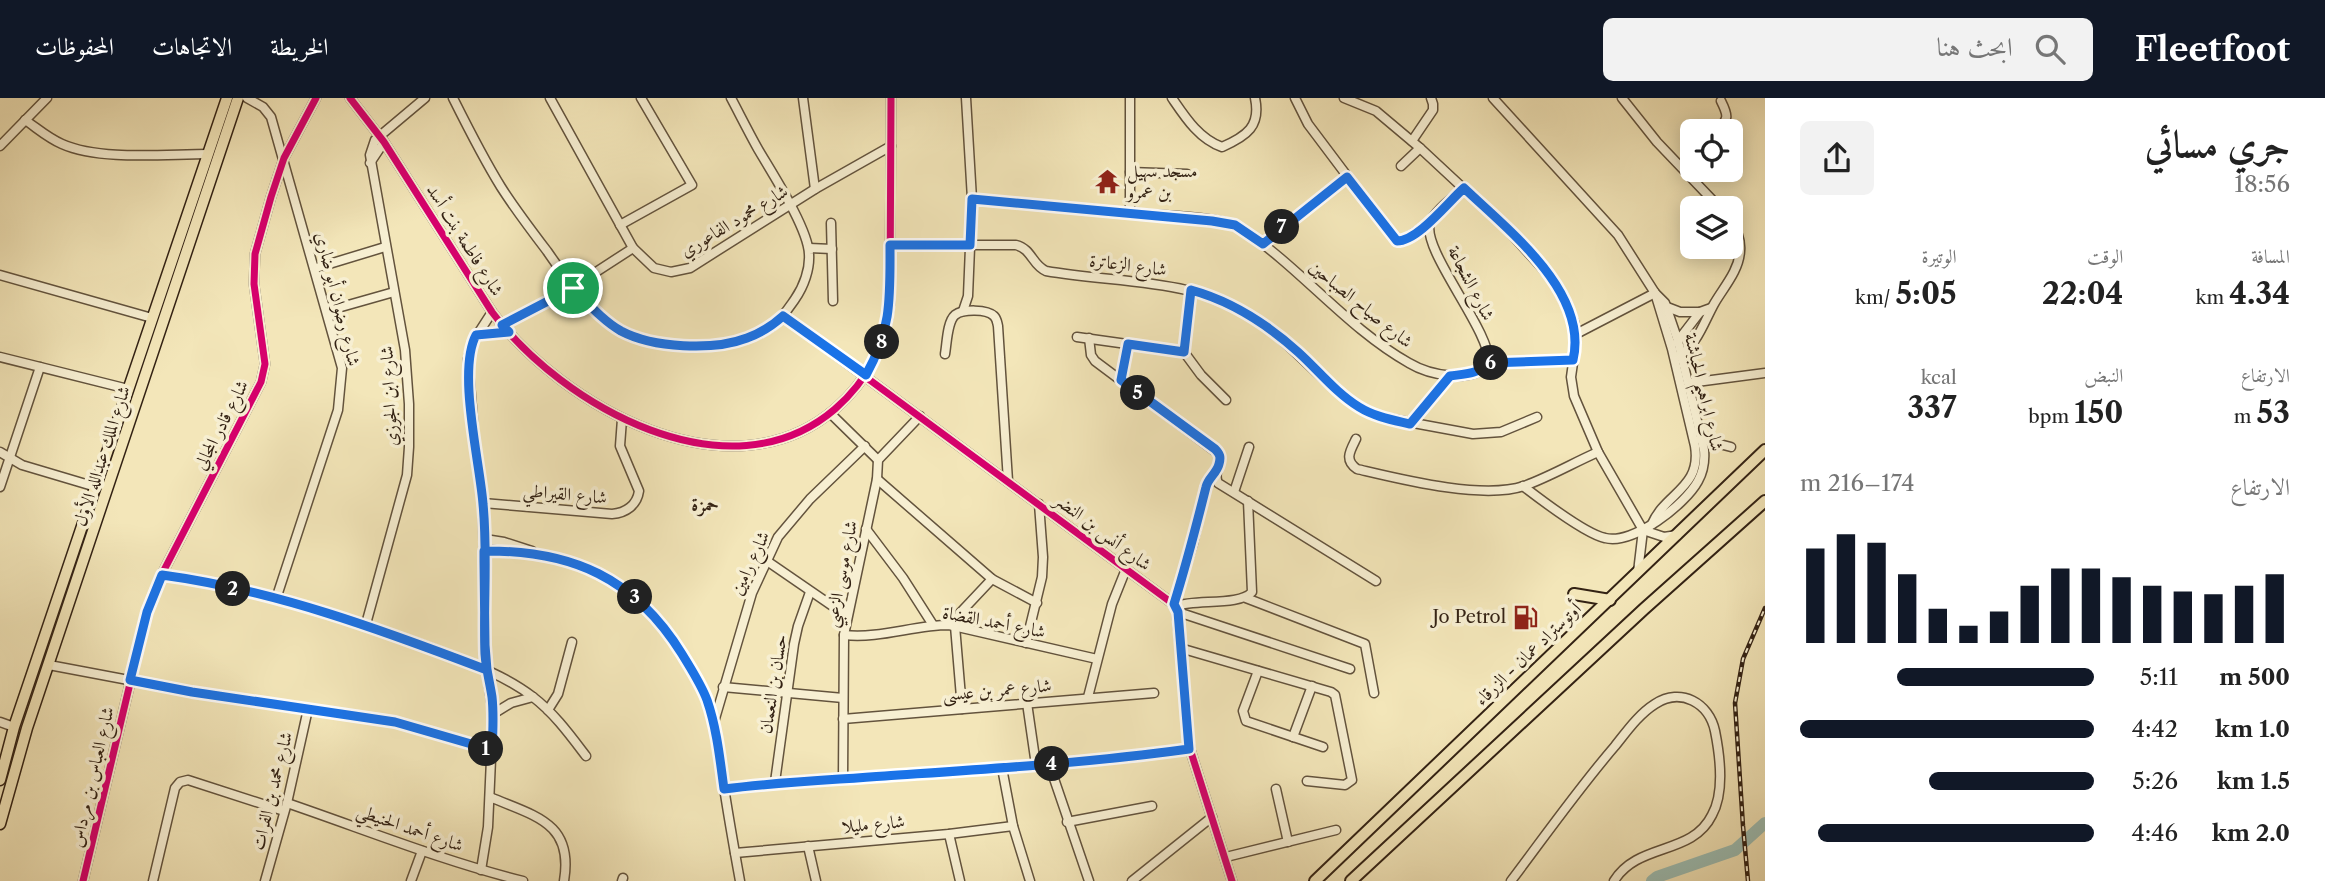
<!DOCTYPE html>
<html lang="ar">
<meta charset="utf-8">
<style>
body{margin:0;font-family:"Libre Caslon Text",Amiri,serif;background:#f2f2f2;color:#222;direction:rtl;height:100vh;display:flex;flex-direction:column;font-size:26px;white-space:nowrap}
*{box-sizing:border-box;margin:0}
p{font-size:23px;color:#767676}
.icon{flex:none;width:38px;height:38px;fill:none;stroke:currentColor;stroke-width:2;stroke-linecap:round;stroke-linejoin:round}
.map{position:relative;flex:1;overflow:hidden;direction:ltr}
.sheet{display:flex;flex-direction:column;background:#fff;width:560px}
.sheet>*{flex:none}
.controls{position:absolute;left:1680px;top:21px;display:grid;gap:14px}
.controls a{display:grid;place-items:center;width:63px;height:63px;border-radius:10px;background:#fff;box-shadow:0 4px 18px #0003;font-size:35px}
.pin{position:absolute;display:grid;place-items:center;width:60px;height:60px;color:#fff;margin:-30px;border:4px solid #fff;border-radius:50%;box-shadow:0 2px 7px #0007}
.km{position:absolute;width:35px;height:35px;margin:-18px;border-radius:50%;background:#222;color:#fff;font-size:19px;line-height:35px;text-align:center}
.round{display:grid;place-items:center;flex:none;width:74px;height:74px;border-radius:10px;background:#f2f2f2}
.headline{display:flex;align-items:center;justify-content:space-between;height:119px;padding:0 35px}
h1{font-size:38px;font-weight:800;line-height:52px}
.metrics{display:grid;grid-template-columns:repeat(3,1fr);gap:10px;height:119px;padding:7px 35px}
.metrics div{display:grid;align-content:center}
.metrics b{font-size:30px;font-weight:800}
.metrics small{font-size:19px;font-weight:400}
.metrics p{font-size:19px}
.chart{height:196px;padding:14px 35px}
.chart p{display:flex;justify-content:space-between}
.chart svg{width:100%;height:126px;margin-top:7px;stroke:#111827;stroke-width:6}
ul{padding:0 35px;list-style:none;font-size:23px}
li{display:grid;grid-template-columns:112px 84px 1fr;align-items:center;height:52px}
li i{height:18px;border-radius:9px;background:#111827}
header{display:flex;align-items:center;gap:42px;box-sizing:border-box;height:98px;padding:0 35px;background:#111827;color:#fff}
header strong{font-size:33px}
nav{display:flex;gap:38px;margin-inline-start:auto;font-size:24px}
.search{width:490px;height:63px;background:#f2f2f2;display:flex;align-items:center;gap:18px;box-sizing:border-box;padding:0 24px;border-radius:10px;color:#767676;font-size:26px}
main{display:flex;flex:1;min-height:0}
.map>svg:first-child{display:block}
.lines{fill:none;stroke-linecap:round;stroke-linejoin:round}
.river{stroke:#9cbeb4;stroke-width:12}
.minor-casing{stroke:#63533d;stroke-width:11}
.major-casing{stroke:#332214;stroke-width:13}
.highway-casing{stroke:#332214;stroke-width:14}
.minor{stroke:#f7efd2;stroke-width:8}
.major{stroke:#f3e6b9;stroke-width:10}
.highway{stroke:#f3e6b9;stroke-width:10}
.rail-casing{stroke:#332214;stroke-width:4.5}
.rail{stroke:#f7efd2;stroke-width:2;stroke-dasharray:5;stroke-linecap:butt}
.cycleway-casing{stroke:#f7efd2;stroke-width:11}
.cycleway{stroke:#d6006c;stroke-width:7}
.route-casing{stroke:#fff;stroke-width:14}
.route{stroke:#1a73e8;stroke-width:9}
.labels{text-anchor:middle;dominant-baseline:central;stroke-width:7;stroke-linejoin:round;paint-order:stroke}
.poi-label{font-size:18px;fill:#332214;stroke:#f7efd2;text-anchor:start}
.street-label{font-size:18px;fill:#332214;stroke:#f7efd2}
.neighbourhood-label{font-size:19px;font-weight:bold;fill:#332214;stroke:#f7efd2}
</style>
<header>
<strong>Fleetfoot</strong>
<div class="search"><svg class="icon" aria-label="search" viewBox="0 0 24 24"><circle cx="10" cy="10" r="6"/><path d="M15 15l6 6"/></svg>ابحث هنا</div>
<nav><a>الخريطة</a><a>الاتجاهات</a><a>المحفوظات</a></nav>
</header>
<main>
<section class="sheet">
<div class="headline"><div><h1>جري مسائي</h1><p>18:56</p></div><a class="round"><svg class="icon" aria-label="share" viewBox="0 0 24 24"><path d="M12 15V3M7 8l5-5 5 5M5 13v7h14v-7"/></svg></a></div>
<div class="metrics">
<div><p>المسافة</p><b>4.34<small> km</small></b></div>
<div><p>الوقت</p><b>22:04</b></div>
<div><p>الوتيرة</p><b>5:05<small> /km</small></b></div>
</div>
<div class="metrics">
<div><p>الارتفاع</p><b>53<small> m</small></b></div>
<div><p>النبض</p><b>150<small> bpm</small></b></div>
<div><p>kcal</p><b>337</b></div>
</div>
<div class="chart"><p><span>الارتفاع</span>174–216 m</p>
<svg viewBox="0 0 160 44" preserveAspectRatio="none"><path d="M5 44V11M15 44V6M25 44V9M35 44V20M45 44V32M55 44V38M65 44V33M75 44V24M85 44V18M95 44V18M105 44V21M115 44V24M125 44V26M135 44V27M145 44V24M155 44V20"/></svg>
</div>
<ul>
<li><b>500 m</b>5:11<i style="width:67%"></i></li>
<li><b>1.0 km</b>4:42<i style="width:100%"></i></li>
<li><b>1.5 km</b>5:26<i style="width:56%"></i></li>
<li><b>2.0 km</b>4:46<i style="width:94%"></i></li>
</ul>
</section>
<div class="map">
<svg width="1765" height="783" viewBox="0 0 1765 783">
<rect width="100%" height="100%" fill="#f3e6b9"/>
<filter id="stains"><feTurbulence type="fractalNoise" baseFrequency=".00286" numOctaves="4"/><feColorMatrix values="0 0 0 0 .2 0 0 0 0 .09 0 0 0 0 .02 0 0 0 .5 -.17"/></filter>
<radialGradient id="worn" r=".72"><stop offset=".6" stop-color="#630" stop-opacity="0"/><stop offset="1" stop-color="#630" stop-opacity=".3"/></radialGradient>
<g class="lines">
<path class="river" d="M1652 783 1657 779 1735 752 1765 725"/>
<defs>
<g id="minor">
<path d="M247 0 263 9 271 19 342 270 338 312 276 501"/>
<path d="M350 0 384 44 492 214C562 308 729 402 835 311 867 283 886 247 890 205L891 0"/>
<path d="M453 0C468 30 483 60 501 89 515 111 531 132 547 153 565 179 584 206 609 225 648 254 731 256 771 229 782 221 788 211 795 201 804 188 810 171 809 156 808 130 772 75 758 51 749 35 740 17 731 0"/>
<path d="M550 0 633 150 654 170 671 174 690 170 815 91 891 48"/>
<path d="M803 0 815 91"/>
<path d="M1130 0V115"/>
<path d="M1172 0C1185 19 1199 41 1222 49 1247 38 1261 28 1255 0"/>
<path d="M1295 0 1308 26 1393 139 1397 143H1402L1429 125"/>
<path d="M1344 0 1376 13 1420 50 1506 130 1554 183 1574 224 1576 244 1571 279 1574 298 1598 354 1643 432 1638 474"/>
<path d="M1493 0 1618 137 1655 195 1665 205 1678 243 1704 352C1705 363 1703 374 1698 383 1685 407 1633 447 1605 440 1585 436 1540 401 1523 388"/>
<path d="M1622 0 1657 44 1720 110"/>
<path d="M25 22C37 30 48 40 62 46 100 63 165 56 208 56"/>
<path d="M1718 33C1728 20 1729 19 1721 3"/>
<path d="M1412 43 1433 12V6L1431 0"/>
<path d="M0 48 47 0"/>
<path d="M370 65 384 44"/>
<path d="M1401 68 1420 50"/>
<path d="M1130 74 1187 76"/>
<path d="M1686 75 1692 66"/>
<path d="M1464 90C1455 98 1433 114 1430 125 1421 152 1492 234 1489 266"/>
<path d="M972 101C1029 105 1086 111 1143 116 1168 118 1222 118 1242 131 1302 171 1347 230 1409 265 1429 277 1471 286 1489 266"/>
<path d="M831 125 833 203"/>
<path d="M620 127 692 87 641 0"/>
<path d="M1263 146 1347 79"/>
<path d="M890 147H1016C1032 151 1032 167 1046 173 1119 186 1196 179 1259 223 1300 252 1334 302 1381 319L1473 336 1501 334 1537 319"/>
<path d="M809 150 832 151"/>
<path d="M316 170 385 149"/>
<path d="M0 177 152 220"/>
<path d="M1191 192 1184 254 1201 277 1226 302"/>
<path d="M1667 209 1680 214H1700"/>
<path d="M327 213 394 194"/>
<path d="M963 213 968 198 972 101 966 0"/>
<path d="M783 218 1176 508 1190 651 1232 783"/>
<path d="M502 227 573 189 633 150"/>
<path d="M1576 236 1655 195"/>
<path d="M476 237 509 234"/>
<path d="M1077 239 1184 254"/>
<path d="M1089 240 1091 257 1095 263 1219 356C1221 366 1213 375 1218 385L1376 483"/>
<path d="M1677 244 1700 214 1711 210"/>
<path d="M945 256C947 245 947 224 955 217 963 211 987 211 994 218 997 221 997 224 998 228L1008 383"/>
<path d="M0 259 128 291"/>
<path d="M1677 259C1697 248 1704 224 1714 206 1723 190 1739 173 1740 153 1741 142 1737 132 1731 123"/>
<path d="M1489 266 1573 262"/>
<path d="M1121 282 1128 246"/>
<path d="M1689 285 1765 275"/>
<path d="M830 315 878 362"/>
<path d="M1410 326 1450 278"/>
<path d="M1356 341C1350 353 1344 362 1357 371 1400 381 1482 402 1524 388 1549 379 1573 365 1598 354"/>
<path d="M1700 341 1731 349"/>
<path d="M0 354 22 367 96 389"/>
<path d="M877 381 992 481 1037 505"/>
<path d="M0 389 40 269"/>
<path d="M1234 394 1249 349"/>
<path d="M483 405 612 416C626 415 637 407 639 393L620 348 622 321"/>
<path d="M1652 426C1665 395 1702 390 1695 348L1672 251 1655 195"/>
<path d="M866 431 903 480 933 527"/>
<path d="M1643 432 1664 439 1677 437"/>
<path d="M485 441 504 444 532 453"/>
<path d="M484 453C574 452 634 479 682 556 694 575 704 593 711 614 717 636 719 660 723 683 728 716 734 750 740 783"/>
<path d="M767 463 847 518"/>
<path d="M162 476C252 490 342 518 428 549 464 563 502 575 533 599 554 615 570 637 586 658"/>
<path d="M1246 500 1365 546 1374 595"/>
<path d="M1174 506 1193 445 1206 388 1216 375"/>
<path d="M1176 508C1196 501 1240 508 1252 494L1248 403"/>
<path d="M1178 514 1350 571"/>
<path d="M366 526 407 377 409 349V306L405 252 370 57 375 42 425 0"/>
<path d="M844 537C880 541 914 527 949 527L1097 561"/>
<path d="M1026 545 1042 479 1043 459 1039 406"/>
<path d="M1180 550 1331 594 1335 597 1352 682 1345 687 1307 683"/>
<path d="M49 567 192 594 395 624 492 652"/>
<path d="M1258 573 1243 613 1246 623 1323 649"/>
<path d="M723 589 843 600"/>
<path d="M1088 599 1112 506 1126 471"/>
<path d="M1027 605 1036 667"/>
<path d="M962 611 955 528 960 515 992 481"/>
<path d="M548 612 558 596 572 544"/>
<path d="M493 616 511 605 533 599"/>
<path d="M843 621 1154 595"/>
<path d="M0 624 14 629"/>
<path d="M714 624 752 495 778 439 810 401 865 348"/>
<path d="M1293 639 1312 588"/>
<path d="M1049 666 1089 783"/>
<path d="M1002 670 1013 728 1030 783"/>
<path d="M843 681 844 537 877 381 878 362 920 318"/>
<path d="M775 684 794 546 798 528 810 494"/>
<path d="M724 691C778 684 831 682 885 678 987 671 1088 665 1190 651"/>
<path d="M1276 691 1288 744"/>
<path d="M490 699C534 718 574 724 564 783"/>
<path d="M287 705C366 732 443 763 523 783"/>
<path d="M1067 724 1152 708"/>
<path d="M949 736 960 783"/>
<path d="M808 748 816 783"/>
<path d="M735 755 949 736 1013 728"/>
<path d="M1226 759 1336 732"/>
<path d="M481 772 488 729 493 616 485 560 483 405 475 348 468 261 472 245 492 214"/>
<path d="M83 783 147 514 162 476 261 284 265 266 254 186 255 156 271 99 284 60 316 0"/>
<path d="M153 783 175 690 180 684 188 682 284 713"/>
<path d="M265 783 287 705 308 611"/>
<path d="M411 783 422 753"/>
<path d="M622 783 623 780"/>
<path d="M1132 783 1212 719"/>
<path d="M1511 783C1545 738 1578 691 1615 648 1627 633 1639 616 1655 606 1681 589 1709 605 1715 633 1720 658 1725 694 1712 717 1692 758 1638 744 1614 783"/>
</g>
<g id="major">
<path d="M0 682 14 629 227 0"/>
<path d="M0 726 27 630 238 0"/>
</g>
<g id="highway">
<path d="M1574 496 1610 502"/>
<path d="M1315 783 1765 352"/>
<path d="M1351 783 1644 511 1765 403"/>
</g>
</defs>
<use href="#minor" class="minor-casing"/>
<use href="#major" class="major-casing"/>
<use href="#highway" class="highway-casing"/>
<use href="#minor" class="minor"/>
<use href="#major" class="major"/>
<use href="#highway" class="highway"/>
<defs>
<path id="rail" d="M1748 783 1743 728 1735 605 1743 561 1765 510"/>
</defs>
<use href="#rail" class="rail-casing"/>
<use href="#rail" class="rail"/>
<defs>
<g id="cycleway">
<path d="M350 0 384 44 492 214C562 308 729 402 835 311 867 283 886 247 890 205L891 0"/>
<path d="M783 218 1176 508 1190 651 1232 783"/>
<path d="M83 783 147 514 162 476 261 284 265 266 254 186 255 156 271 99 284 60 316 0"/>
</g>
</defs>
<use href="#cycleway" class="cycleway-casing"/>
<use href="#cycleway" class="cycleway"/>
</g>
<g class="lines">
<defs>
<path id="route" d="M573 190 502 227 509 234 476 237C457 273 480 365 483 406 488 456 483 507 485 556 486 571 490 585 492 599 494 617 493 634 492 652L395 624 192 594 130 582 147 514 162 477C274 492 382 532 487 572L485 547 484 463V453C572 452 635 480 682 556 691 571 701 586 707 602 717 631 720 662 724 691 778 684 831 682 885 678 987 671 1088 665 1189 651L1178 514 1174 506C1186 467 1196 429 1206 389 1208 380 1217 375 1219 366 1221 359 1220 356 1215 351L1121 282 1128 246 1184 254 1191 192C1231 203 1267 226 1298 254 1318 272 1336 295 1359 309 1375 319 1393 322 1410 326L1450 278C1463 276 1479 276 1489 265L1573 262C1589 194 1508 132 1464 90 1448 104 1418 143 1397 143L1347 79 1263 146 1235 127 1212 123 972 101 970 147H890C890 200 892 230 866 277L783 218C772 228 761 235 747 240 713 253 653 250 621 233 602 222 588 205 573 190"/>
</defs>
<use href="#route" class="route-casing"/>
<use href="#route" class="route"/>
</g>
<defs>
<symbol id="temple-bare" viewBox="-9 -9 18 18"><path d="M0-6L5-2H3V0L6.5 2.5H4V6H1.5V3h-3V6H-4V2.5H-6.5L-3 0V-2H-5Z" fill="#8f2418" stroke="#f7efd2" stroke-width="2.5" paint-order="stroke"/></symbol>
<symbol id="fuel-bare" viewBox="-9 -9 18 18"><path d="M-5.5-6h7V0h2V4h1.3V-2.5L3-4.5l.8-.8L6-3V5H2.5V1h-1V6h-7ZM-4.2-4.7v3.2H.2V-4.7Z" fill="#8f2418" stroke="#f7efd2" stroke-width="2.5" paint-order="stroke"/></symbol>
</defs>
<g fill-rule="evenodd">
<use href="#temple-bare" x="1090" y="66" width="35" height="35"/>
<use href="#fuel-bare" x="1508" y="502" width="35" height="35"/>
</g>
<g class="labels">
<g class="poi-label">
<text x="1127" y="73">مسجد سهيل<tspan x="1127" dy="21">بن عمرو</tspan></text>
<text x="1506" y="519" text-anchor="end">Jo Petrol</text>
</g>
<g class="street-label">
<text transform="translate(734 123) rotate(-31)">شارع محمود الفاعوري</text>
<text transform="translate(465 142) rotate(58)">شارع فاطمة بنت أسد</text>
<text transform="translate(1128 167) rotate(7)">شارع الزعاترة</text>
<text transform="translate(1471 185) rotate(63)">شارع الشجاعة</text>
<text transform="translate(338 201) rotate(76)">شارع رضوان أبو ضاري</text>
<text transform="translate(1361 206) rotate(39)">شارع صياح الصباحين</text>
<text transform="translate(1704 294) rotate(77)">شارع ابراهيم الحباشنة</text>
<text transform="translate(389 298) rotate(-93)">شارع ابن الجوزي</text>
<text transform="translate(221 327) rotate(-63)">شارع قادر المجالي</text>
<text transform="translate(102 358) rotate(-72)">شارع الملك عبدالله الأول</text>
<text transform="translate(565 396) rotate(5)">شارع القيراطي</text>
<text transform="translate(1103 434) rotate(37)">شارع أنس بن النضر</text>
<text transform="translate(750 465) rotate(-65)">شارع رامين</text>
<text transform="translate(841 476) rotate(-79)">شارع موسى الزعبي</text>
<text transform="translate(994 524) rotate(11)">شارع أحمد القضاة</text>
<text transform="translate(1528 556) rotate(-44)">أوتوستراد عمان - الزرقاء</text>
<text transform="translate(773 586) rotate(-81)">حسان بن النعمان</text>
<text transform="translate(997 592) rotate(-5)">شارع عمر بن عيسى</text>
<text transform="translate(92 679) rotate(-77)">شارع العباس بن مرداس</text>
<text transform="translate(272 693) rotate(-76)">شارع محمد بن الفرات</text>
<text transform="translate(873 726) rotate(-5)">شارع مليلا</text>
<text transform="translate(410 730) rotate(19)">شارع أحمد الحنيطي</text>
</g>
<g class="neighbourhood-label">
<text x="705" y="406">حمزة</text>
</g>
</g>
<rect width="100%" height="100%" filter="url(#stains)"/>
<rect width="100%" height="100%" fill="url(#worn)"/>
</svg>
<div class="controls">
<a><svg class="icon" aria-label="locate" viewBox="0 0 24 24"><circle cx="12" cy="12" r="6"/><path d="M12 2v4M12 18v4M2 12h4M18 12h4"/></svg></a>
<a><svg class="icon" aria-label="layers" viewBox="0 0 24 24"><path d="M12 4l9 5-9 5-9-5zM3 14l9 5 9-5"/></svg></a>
</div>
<div class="pin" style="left:573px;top:190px;background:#1e9e55"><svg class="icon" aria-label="arrive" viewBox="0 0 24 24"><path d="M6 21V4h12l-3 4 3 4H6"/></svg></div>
<b class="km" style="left:486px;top:651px">1</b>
<b class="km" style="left:233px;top:491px">2</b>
<b class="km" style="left:635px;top:499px">3</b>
<b class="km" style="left:1052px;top:666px">4</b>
<b class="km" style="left:1138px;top:295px">5</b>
<b class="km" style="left:1491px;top:265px">6</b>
<b class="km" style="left:1282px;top:129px">7</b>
<b class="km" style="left:882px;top:244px">8</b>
</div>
</main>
